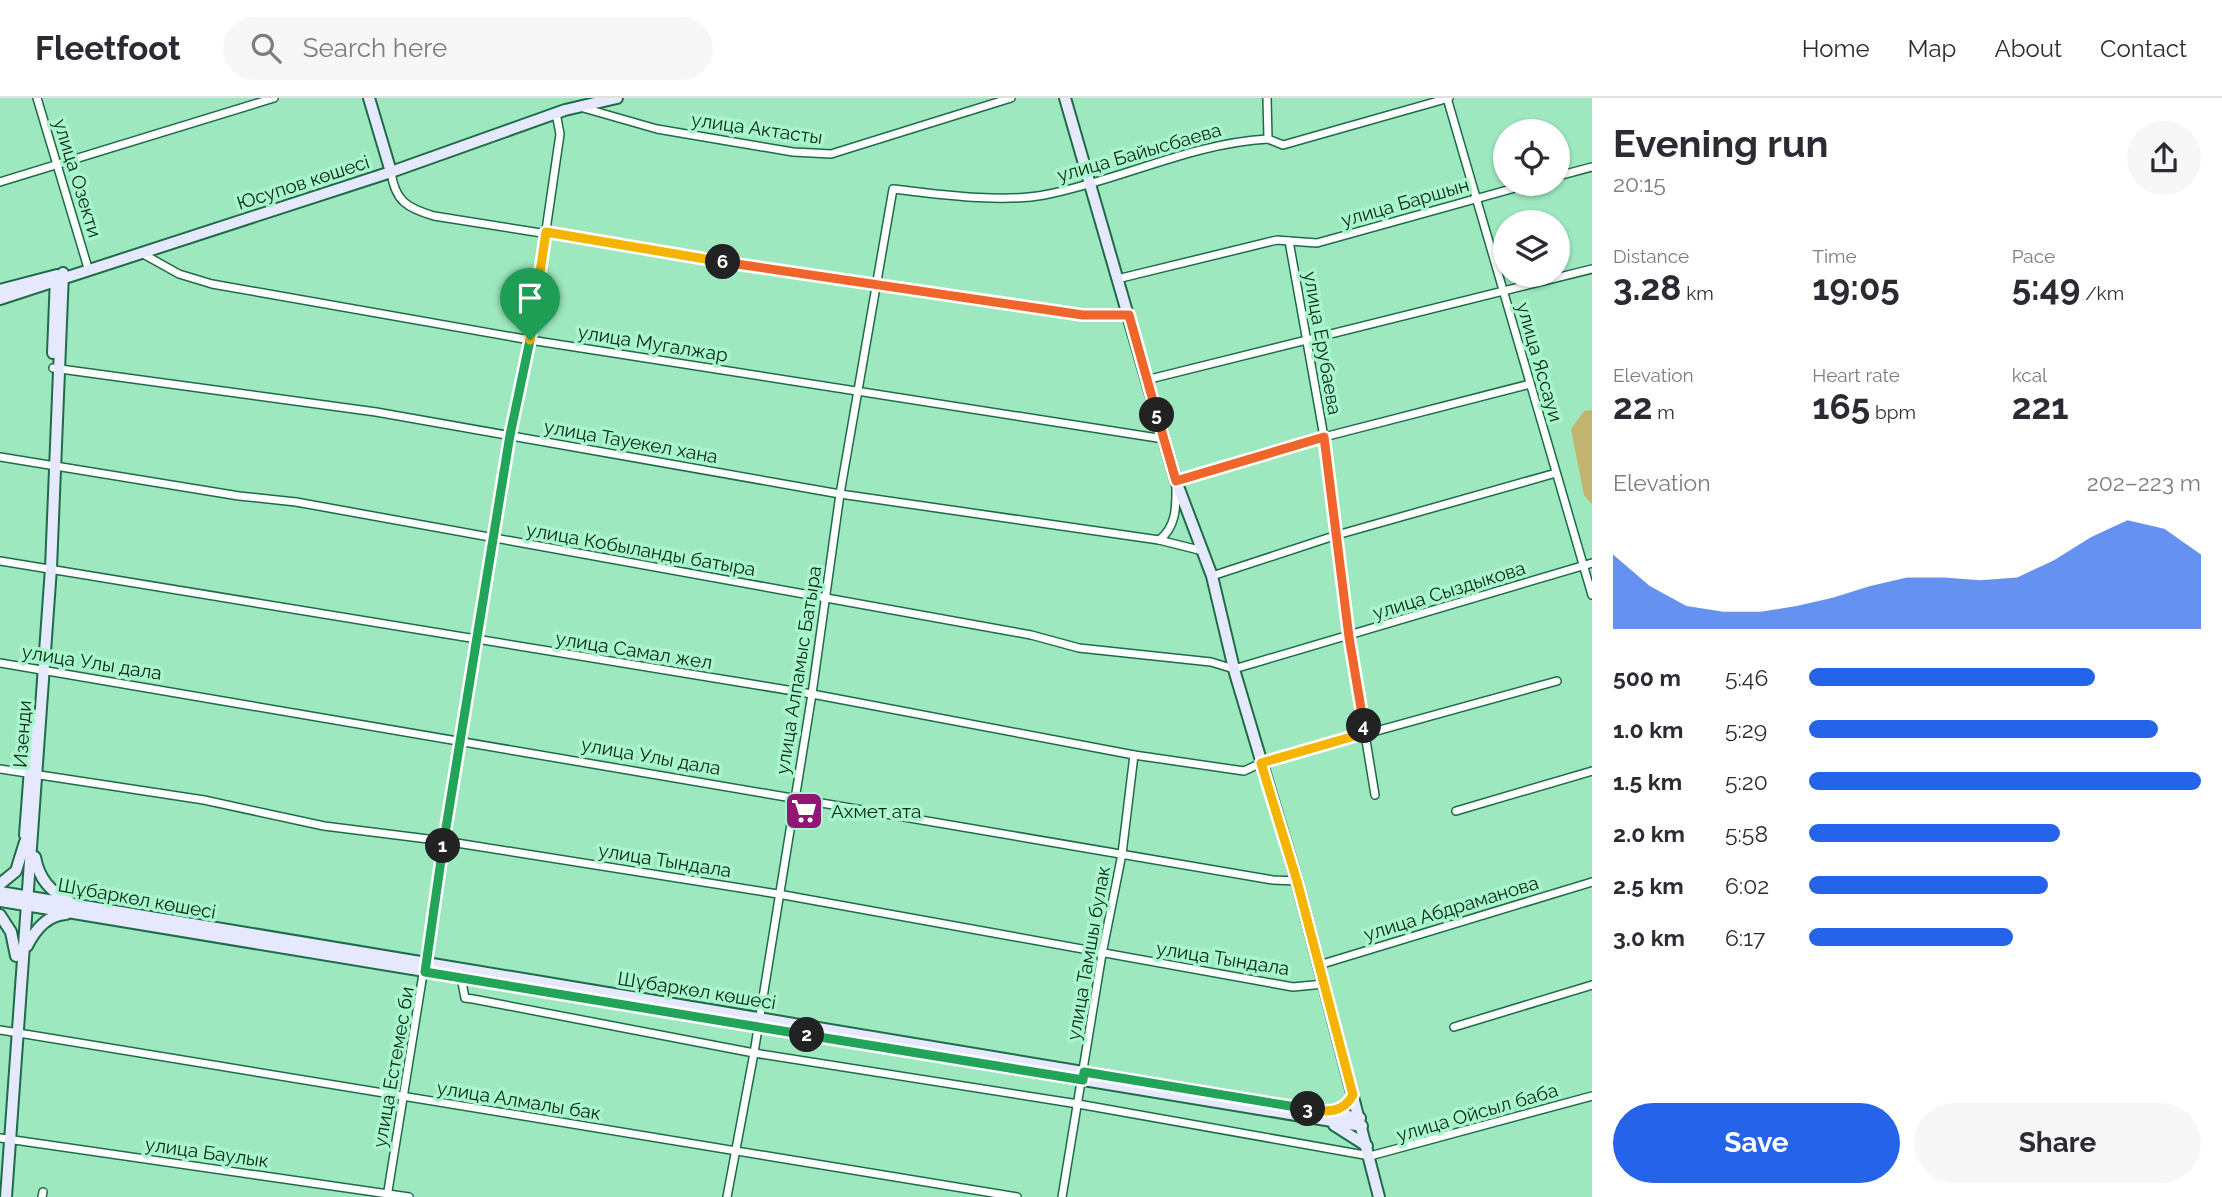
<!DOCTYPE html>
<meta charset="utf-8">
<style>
body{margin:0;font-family:Raleway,sans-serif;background:#f7f7f7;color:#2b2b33;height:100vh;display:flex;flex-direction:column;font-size:26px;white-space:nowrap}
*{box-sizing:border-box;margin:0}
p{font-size:23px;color:#7c7c81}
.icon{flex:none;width:38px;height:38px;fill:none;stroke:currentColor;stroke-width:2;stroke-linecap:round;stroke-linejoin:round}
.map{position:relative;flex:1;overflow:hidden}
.drawer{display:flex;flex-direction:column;background:#fff;width:630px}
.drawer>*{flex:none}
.fabs{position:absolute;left:1493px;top:21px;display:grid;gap:14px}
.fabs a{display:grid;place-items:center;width:77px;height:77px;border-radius:50%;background:#fff;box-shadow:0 2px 5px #0004;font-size:35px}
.pin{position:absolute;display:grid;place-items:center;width:60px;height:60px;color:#fff;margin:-72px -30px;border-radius:50% 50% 50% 0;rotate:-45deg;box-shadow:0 0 7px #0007}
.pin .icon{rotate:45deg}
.km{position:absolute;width:35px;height:35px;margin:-18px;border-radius:50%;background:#222;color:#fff;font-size:19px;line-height:35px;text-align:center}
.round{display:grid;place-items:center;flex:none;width:74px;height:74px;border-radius:37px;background:#f7f7f7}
.head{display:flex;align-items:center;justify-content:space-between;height:119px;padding:0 21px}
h1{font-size:38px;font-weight:700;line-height:52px}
.figures{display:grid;grid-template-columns:repeat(3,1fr);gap:10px;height:119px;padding:7px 21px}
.figures div{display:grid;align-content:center}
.figures b{font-size:35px;font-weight:700}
.figures small{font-size:19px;font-weight:400}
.figures p{font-size:19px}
.chart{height:196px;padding:14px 21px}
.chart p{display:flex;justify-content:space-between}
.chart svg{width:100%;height:126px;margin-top:7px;fill:#2563eb;opacity:.7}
.cta{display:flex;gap:14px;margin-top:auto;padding:14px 21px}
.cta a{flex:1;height:80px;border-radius:42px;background:#2563eb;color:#fff;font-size:28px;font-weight:700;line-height:80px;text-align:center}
.cta a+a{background:#f7f7f7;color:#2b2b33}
ul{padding:0 21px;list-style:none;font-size:23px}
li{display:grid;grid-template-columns:112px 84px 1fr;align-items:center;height:52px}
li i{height:18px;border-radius:9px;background:#2563eb}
header{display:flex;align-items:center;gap:42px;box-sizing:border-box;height:98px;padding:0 35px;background:#fff;border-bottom:2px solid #e1e1e2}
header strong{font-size:33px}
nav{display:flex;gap:38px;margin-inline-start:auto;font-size:24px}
.search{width:490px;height:63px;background:#f7f7f7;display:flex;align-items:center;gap:18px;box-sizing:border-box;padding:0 24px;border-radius:38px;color:#7c7c81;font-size:26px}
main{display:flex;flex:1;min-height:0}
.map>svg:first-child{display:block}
.green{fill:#c0b46f}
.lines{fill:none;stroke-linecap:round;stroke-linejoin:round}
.street-casing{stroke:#1d6b48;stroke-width:10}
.secondary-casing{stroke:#1d6b48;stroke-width:14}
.street{stroke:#fff;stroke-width:7}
.secondary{stroke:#e6e8fe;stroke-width:10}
.split-1-casing{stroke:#fff;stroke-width:14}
.split-2-casing{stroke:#fff;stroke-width:14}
.split-3-casing{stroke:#fff;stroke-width:14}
.split-4-casing{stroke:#fff;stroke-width:14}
.split-5-casing{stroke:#fff;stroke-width:14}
.split-6-casing{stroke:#fff;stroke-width:14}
.split-7-casing{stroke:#fff;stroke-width:14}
.split-1{stroke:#22a559;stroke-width:9}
.split-2{stroke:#22a559;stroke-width:9}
.split-3{stroke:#22a559;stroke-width:9}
.split-4{stroke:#f5b400;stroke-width:9}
.split-5{stroke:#f0652b;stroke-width:9}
.split-6{stroke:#f0652b;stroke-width:9}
.split-7{stroke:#f5b400;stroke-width:9}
.labels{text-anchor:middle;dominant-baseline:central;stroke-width:7;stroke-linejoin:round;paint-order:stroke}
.street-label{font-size:19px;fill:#062617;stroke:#aaf6cc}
.poi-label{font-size:19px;fill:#062617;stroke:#aaf6cc;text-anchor:start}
</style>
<header>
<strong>Fleetfoot</strong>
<div class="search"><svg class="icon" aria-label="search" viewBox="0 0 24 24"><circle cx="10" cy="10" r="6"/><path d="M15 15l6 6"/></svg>Search here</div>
<nav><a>Home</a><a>Map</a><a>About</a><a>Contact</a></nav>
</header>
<main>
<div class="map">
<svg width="1592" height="1099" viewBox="0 0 1592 1099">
<rect width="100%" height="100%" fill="#9de8bf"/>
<path class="green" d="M1592 312V406L1584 397 1571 331 1584 313Z"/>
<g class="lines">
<defs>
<g id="street">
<path d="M37 0 88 170"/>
<path d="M1267 0 1268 41 1283 47 1449 0"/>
<path d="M1447 0 1592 497"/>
<path d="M580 9 657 31 793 54 831 56 1011 0"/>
<path d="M391 74C395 103 407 110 434 118L877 188 1083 217H1129"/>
<path d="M1558 78 1592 69"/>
<path d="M0 84 274 0"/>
<path d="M1289 143 1317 145 1529 86"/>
<path d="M143 156 179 176 212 186 530 242 1164 341"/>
<path d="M1117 181 1277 142 1289 143 1324 339 1349 539 1375 697"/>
<path d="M53 270 376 314 840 396 1159 442 1203 453"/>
<path d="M1146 282 1592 171"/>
<path d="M0 359 239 398 296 404 1031 537 1079 550 1211 564 1234 571 1592 465"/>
<path d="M1159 442C1178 428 1176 405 1176 383L1324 339 1530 286"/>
<path d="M0 463 812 596 1134 657 1244 673 1261 665 1557 583"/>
<path d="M1212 478 1337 437 1556 375"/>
<path d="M0 565 1273 782 1297 783"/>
<path d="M0 671 204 702 324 728 444 743 778 796 1293 889 1324 886"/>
<path d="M1456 713 1592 673"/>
<path d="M1319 867 1592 784"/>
<path d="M461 879 465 900 473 901 754 955 1078 1006 1370 1058 1592 998"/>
<path d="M1454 929 1592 887"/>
<path d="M0 932 1017 1099"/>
<path d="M0 1040 409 1099"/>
<path d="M42 1099 43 1094"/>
<path d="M387 1099 510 337 530 242 560 36 556 15"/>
<path d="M727 1099 754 955 812 596 840 396 893 91C938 96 1000 105 1044 97 1119 83 1191 45 1268 41"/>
<path d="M1062 1099 1102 856 1122 756 1134 657"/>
</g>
<g id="secondary">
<path d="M369 0 391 74"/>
<path d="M1065 0 1176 383 1212 478 1235 575 1297 783 1379 1099"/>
<path d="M0 192 57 177"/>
<path d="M0 201 391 74 565 12 617 0"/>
<path d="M53 255 56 178"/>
<path d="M25 737 34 617"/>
<path d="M35 759C39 781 50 793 70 804"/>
<path d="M0 786 16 773 25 744"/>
<path d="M0 794 1360 1020"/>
<path d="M0 803 1362 1028"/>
<path d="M0 817 11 834 16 858"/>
<path d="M27 848C35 832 47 817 66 816"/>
<path d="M1334 1027 1367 1048"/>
<path d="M6 1099 51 470 63 175"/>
</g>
</defs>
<use href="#street" class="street-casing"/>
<use href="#secondary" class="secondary-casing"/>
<use href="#street" class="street"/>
<use href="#secondary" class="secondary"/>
</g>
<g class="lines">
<defs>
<path id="split-1" d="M443 748 510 337 530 242"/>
<path id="split-2" d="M443 748 425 874 807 937"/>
<path id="split-3" d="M807 937 1083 982 1084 974 1308 1011"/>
<path id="split-4" d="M1308 1011C1327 1014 1342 1016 1353 997L1297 783 1261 665 1365 635 1364 628"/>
<path id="split-5" d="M1157 317 1176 383 1324 339 1349 539 1364 628"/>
<path id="split-6" d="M723 164 1083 217H1129L1157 317"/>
<path id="split-7" d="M530 242 546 134 723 164"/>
</defs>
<use href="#split-1" class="split-1-casing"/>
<use href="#split-2" class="split-2-casing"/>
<use href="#split-3" class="split-3-casing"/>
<use href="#split-4" class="split-4-casing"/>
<use href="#split-5" class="split-5-casing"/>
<use href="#split-6" class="split-6-casing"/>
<use href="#split-7" class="split-7-casing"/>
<use href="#split-1" class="split-1"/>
<use href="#split-2" class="split-2"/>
<use href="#split-3" class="split-3"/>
<use href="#split-4" class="split-4"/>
<use href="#split-5" class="split-5"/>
<use href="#split-6" class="split-6"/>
<use href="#split-7" class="split-7"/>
</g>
<defs>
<symbol id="supermarket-square" viewBox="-11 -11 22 22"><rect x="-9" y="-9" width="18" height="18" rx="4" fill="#901775" stroke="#aaf6cc"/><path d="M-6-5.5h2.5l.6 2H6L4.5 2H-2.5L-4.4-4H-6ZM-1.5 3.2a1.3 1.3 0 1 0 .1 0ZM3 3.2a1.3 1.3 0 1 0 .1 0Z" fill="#fff"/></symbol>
</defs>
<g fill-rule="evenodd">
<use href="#supermarket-square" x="782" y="691" width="44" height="44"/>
</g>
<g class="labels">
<g class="street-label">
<text transform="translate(757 30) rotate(8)">улица Актасты</text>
<text transform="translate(1139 54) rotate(-16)">улица Байысбаева</text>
<text transform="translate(78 80) rotate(73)">улица Озекти</text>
<text transform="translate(303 84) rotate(-18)">Юсупов көшесі</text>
<text transform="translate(1405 104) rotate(-16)">улица Баршын</text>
<text transform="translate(653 245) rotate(9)">улица Мугалжар</text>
<text transform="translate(1323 245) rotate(80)">улица Ерубаева</text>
<text transform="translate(1540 264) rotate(74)">улица Яссауи</text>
<text transform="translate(631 343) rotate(10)">улица Тауекел хана</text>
<text transform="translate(641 451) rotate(10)">улица Кобыланды батыра</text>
<text transform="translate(1449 492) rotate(-17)">улица Сыздыкова</text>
<text transform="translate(634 552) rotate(9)">улица Самал жел</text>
<text transform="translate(92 564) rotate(9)">улица Улы дала</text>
<text transform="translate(798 572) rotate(-81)">улица Алпамыс Батыра</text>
<text transform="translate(22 636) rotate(-86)">Изенди</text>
<text transform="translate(651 658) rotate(10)">улица Улы дала</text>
<text transform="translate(665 762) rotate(9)">улица Тындала</text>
<text transform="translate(137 800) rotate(10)">Шұбаркөл көшесі</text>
<text transform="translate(1451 810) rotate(-17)">улица Абдраманова</text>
<text transform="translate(1088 855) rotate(-80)">улица Тамшы булак</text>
<text transform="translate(1223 860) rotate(9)">улица Тындала</text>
<text transform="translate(697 892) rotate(9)">Шұбаркөл көшесі</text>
<text transform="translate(393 969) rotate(-80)">улица Естемес би</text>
<text transform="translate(519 1002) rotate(9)">улица Алмалы бак</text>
<text transform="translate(1477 1014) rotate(-16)">улица Ойсыл баба</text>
<text transform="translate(207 1054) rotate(8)">улица Баулык</text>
</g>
<g class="poi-label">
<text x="831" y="713">Ахмет ата</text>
</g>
</g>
</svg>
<div class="fabs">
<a><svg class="icon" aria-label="locate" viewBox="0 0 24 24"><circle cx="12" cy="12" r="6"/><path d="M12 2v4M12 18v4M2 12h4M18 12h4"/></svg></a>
<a><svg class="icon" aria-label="layers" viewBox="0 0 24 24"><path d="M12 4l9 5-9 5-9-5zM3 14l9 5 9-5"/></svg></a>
</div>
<div class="pin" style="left:530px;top:242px;background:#1e9e55"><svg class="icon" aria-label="arrive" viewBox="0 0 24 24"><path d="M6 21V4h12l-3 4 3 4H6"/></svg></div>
<b class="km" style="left:443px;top:748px">1</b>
<b class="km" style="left:807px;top:937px">2</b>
<b class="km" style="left:1308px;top:1011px">3</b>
<b class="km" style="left:1364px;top:628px">4</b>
<b class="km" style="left:1157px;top:317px">5</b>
<b class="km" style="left:723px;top:164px">6</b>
</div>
<section class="drawer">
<div class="head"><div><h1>Evening run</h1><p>20:15</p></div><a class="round"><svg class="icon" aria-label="share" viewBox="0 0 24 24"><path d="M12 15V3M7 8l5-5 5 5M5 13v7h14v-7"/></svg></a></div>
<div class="figures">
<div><p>Distance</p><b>3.28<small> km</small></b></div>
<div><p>Time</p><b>19:05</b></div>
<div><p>Pace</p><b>5:49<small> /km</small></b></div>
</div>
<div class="figures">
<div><p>Elevation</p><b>22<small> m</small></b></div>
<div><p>Heart rate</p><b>165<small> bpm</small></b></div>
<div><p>kcal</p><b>221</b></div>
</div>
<div class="chart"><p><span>Elevation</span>202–223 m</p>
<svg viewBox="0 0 160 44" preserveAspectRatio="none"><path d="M0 44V18L10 29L20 36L30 38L40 38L50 36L60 33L70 29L80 26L90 26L100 27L110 26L120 20L130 12L140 6L150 9L160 18V44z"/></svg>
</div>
<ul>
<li><b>500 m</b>5:46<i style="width:73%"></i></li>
<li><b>1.0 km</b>5:29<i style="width:89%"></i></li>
<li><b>1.5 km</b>5:20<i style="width:100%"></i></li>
<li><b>2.0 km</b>5:58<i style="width:64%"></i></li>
<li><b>2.5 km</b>6:02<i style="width:61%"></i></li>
<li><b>3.0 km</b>6:17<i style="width:52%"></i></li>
</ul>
<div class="cta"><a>Save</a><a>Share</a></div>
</section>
</main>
